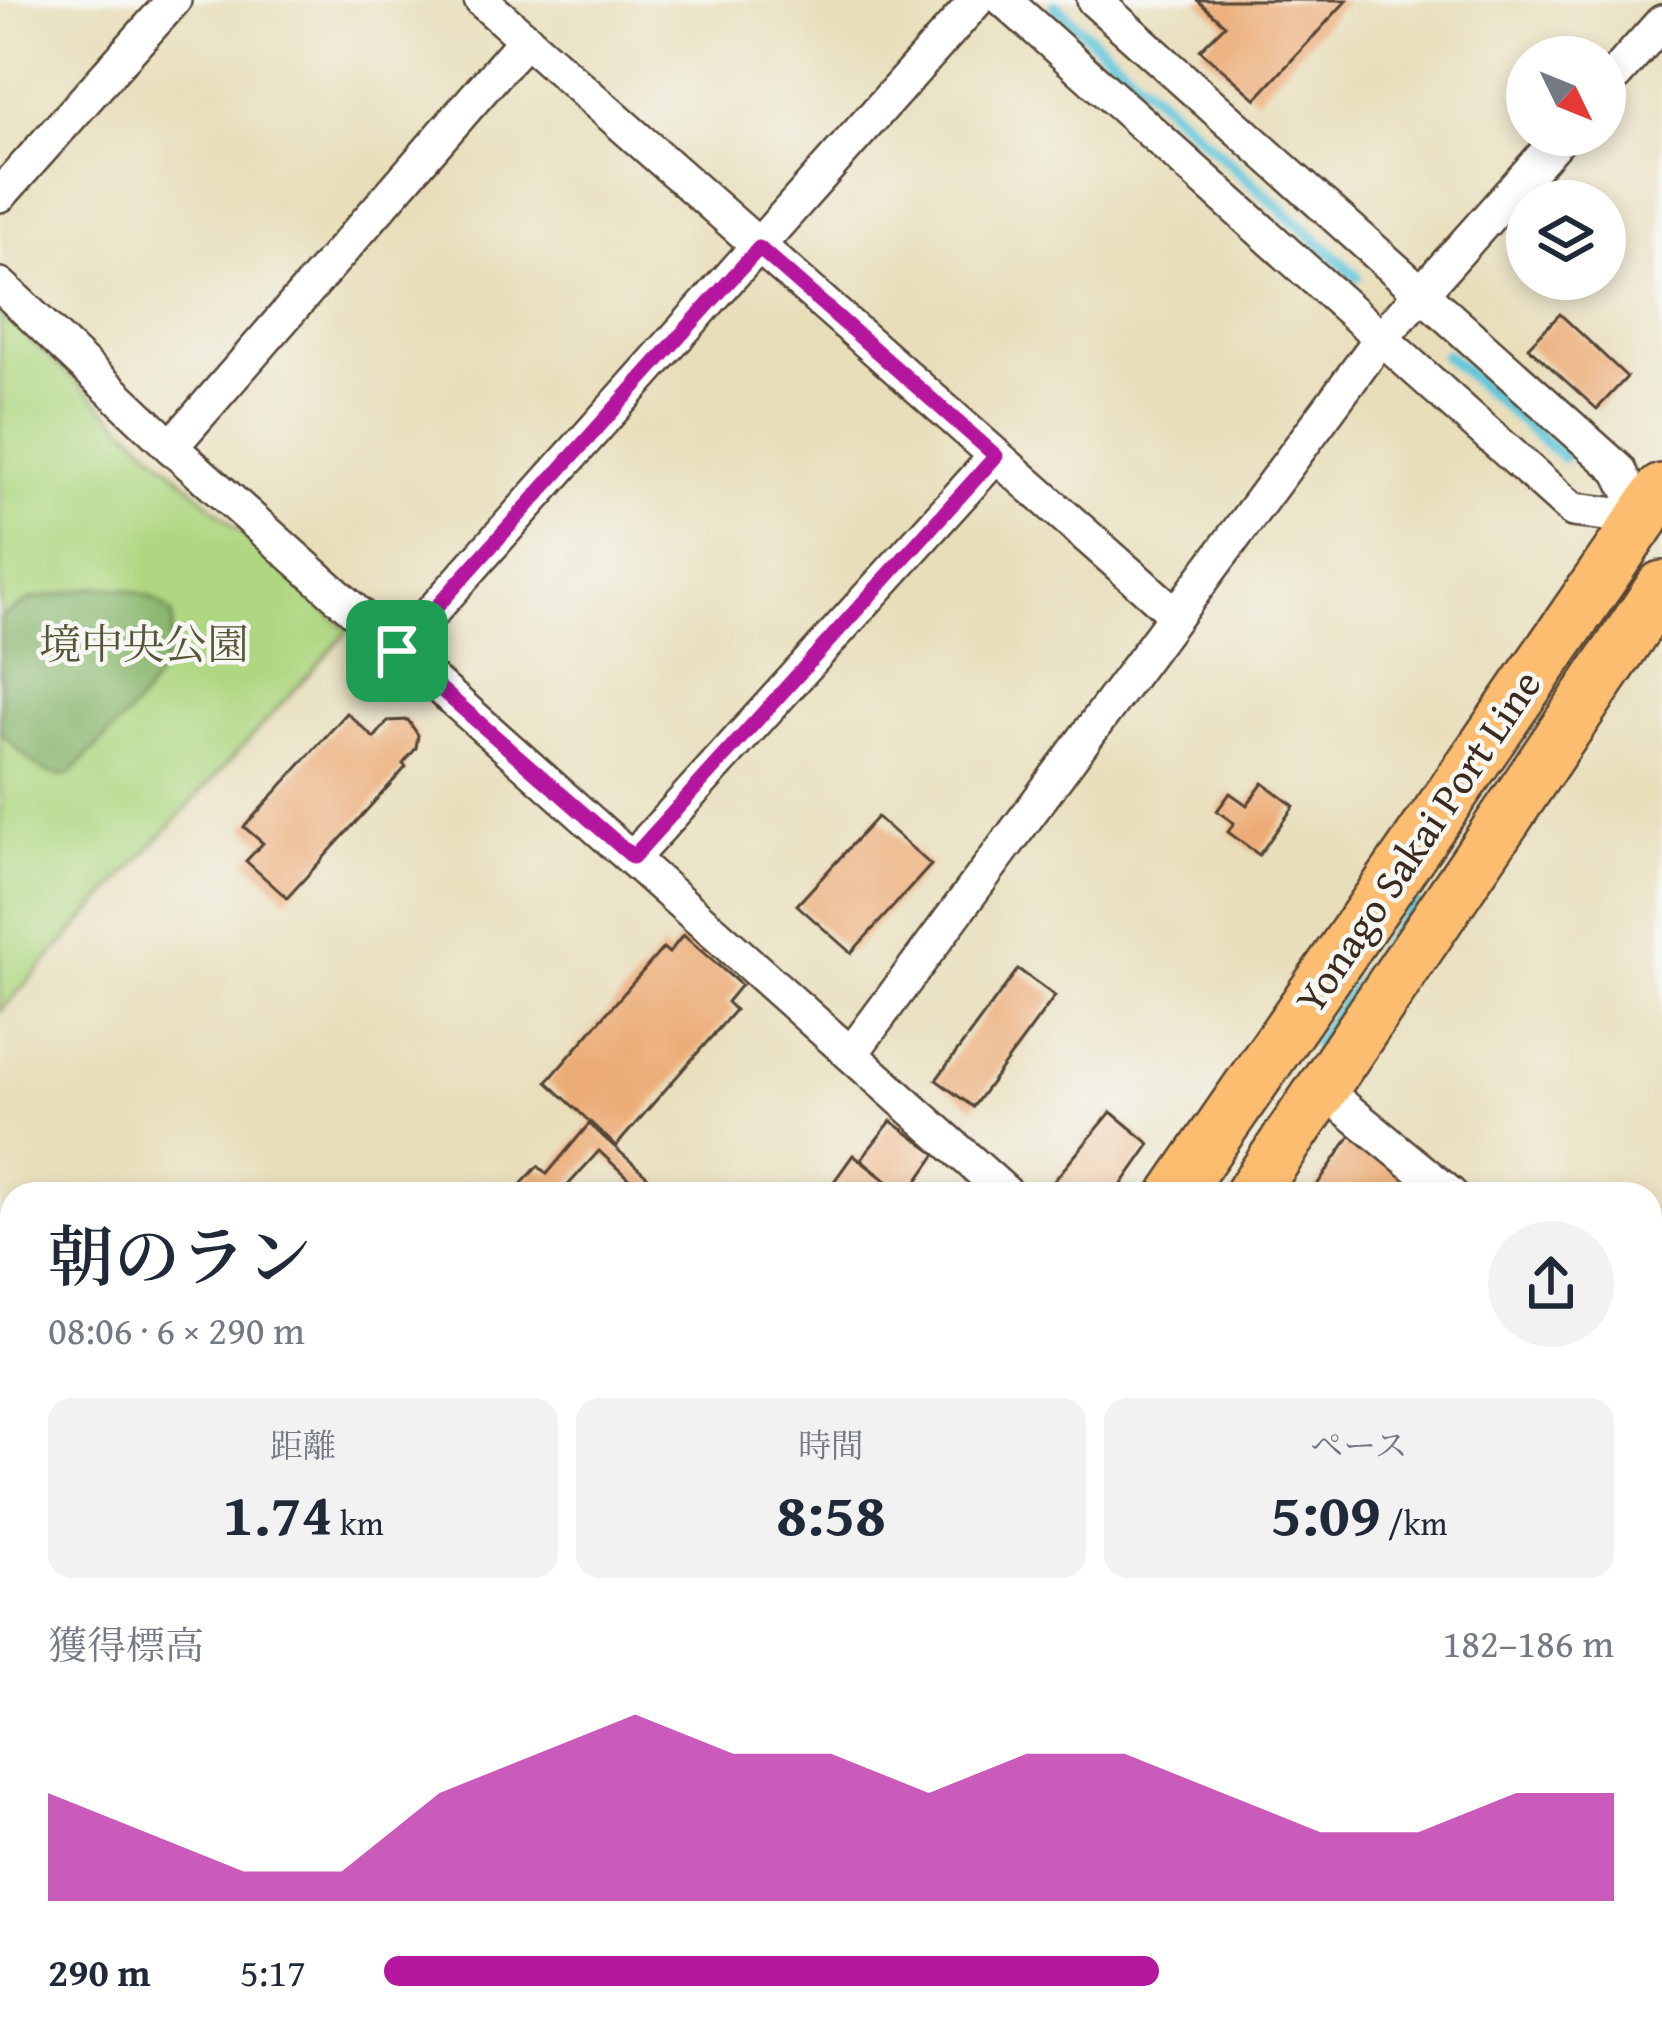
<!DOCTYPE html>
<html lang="ja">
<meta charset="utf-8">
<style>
body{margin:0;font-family:"Gentium Book Plus","Noto Serif JP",serif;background:#f2f2f3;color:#1f2937;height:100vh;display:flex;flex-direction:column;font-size:45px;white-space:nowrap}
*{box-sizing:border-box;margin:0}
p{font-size:39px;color:#747a83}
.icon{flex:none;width:66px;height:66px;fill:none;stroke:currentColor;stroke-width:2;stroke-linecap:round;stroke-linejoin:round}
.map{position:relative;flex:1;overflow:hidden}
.side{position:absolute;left:0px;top:1182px;width:1662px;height:858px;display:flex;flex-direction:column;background:#fff;border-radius:36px 36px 0 0;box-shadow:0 6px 18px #0003}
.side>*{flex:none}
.needle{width:78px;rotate:133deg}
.controls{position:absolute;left:1506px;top:36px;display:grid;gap:24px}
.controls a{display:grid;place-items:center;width:120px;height:120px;border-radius:50%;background:#fff;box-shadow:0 6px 18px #0003;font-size:60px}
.pin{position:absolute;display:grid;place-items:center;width:102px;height:102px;color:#fff;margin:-51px;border-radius:24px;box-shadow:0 6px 18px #0006}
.round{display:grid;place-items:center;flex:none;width:126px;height:126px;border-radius:63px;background:#f2f2f3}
.overview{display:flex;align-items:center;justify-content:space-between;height:204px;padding:0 48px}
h1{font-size:66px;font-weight:600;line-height:90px}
.metrics{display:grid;grid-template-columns:repeat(3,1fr);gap:18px;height:204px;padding:12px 48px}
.metrics div{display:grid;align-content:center;border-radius:24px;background:#f2f2f3;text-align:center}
.metrics b{font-size:60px;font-weight:600}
.metrics small{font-size:33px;font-weight:400}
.metrics p{font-size:33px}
.chart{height:336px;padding:24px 48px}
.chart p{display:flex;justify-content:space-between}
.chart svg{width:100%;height:216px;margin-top:12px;fill:#b5179e;opacity:.7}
ul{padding:0 48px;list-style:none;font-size:39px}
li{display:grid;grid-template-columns:192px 144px 1fr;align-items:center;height:90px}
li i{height:30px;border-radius:15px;background:#b5179e}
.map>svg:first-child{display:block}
.green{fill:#afd781;stroke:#758050;stroke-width:3}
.forest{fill:#8bb86f;stroke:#637146;stroke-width:3}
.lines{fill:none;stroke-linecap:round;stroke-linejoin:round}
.stream{stroke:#5fc6dc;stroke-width:12}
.building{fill:#ecab75}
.lane-casing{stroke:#554535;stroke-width:21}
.street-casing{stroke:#554535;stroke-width:38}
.secondary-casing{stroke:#554535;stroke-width:50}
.primary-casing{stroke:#554535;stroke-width:56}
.lane{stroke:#fff;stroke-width:16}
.street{stroke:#fff;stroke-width:33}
.secondary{stroke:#fee5c5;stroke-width:45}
.primary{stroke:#fcbd6f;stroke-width:51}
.route-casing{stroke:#fff;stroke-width:24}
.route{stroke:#b5179e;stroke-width:15}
.labels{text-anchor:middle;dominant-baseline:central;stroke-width:9;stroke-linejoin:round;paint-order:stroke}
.park-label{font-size:42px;fill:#585537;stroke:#f6f6f2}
.street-label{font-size:42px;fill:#3b2a1e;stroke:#f6f6f2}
</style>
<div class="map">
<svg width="1662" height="2040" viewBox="0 0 1662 2040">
<rect width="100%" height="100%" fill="#f6f6f2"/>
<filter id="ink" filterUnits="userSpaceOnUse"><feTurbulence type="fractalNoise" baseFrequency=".00833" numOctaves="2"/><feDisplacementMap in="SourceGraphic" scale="24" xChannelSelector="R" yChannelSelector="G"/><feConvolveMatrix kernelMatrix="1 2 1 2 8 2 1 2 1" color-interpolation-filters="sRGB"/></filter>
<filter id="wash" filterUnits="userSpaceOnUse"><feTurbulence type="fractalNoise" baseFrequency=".004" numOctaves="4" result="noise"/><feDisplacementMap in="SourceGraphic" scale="48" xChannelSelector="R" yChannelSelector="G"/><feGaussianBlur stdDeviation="2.7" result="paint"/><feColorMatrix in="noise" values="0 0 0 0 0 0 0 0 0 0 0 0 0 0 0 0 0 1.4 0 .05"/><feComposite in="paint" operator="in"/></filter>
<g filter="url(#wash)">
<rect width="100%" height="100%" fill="#e8deba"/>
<path class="green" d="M0 312 348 631 0 1012Z"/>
<path class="forest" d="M95 587C127 589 149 590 172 614 178 681 112 729 70 774 42 782 19 749 0 731V618L30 600Z"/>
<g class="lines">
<g class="stream">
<path d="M1055 6 1356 276"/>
<path d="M1446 355 1563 457"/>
<path d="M1316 1044 1415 902"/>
</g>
</g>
<g id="blocks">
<g class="building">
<path d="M1197 0H1347L1256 99 1200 50 1225 25Z"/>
<path d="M1560 314 1627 377 1597 409 1528 347Z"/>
<path d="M347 713 374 738 388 721 408 720 418 735 416 748 403 764 406 767 287 898 246 861 263 843 244 827Z"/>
<path d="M1263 783 1294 806 1259 855 1228 832 1234 823 1217 811 1230 793 1247 805Z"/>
<path d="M877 817 931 865 851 953 797 905Z"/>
<path d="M683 935 741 985 727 1002 735 1010 616 1146 547 1082 663 948 669 953Z"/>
<path d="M1018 969 1055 996 973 1107 936 1080Z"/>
<path d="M1111 1112 1150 1144 1115 1194H1043Z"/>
<path d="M891 1121 936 1154 908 1194H825L853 1155 889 1183 861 1159Z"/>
<path d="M589 1124 667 1194H645L599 1151 560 1194H512L538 1166 547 1174Z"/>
<path d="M1353 1132 1426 1194H1311Z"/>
<path d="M1650 1378 1662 1388V1461L1650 1478Z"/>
<path d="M296 2028H317L330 2040H285Z"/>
</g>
</g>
</g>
<g filter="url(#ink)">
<use href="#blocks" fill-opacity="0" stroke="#554535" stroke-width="3"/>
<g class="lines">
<defs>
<path id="lane" d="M0 1263 12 1273"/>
<g id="street">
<path d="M481 0 1175 614"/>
<path d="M1004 0 1573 510 1643 518"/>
<path d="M1094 0 1619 470 1643 518"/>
<path d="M1605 86 1662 22"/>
<path d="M0 195 174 0"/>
<path d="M0 285 171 447 1007 1194"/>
<path d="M171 447 526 39"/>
<path d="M397 651 977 0"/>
<path d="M633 857 996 456"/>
<path d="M851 1054 1382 337 1562 135"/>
<path d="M1322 1089 1450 1194"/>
<path d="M1650 1289 1662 1274"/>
<path d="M1650 1358 1662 1368"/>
<path d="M0 2023 18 2040"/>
<path d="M1494 2028 1509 2040"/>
<path d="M196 2040 207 2028"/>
<path d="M1071 2040 1080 2028"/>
</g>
<g id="secondary">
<path d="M0 1487 12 1499"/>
<path d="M1650 1717 1662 1727"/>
</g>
<g id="primary">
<path d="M1175 1194 1662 490"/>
<path d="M1251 1194 1662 587"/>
<path d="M593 2040 601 2028"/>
<path d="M662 2040 670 2028"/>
</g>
</defs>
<use href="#lane" class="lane-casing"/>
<use href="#street" class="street-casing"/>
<use href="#secondary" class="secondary-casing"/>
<use href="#primary" class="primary-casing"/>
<use href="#lane" class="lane"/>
<use href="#street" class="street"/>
<use href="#secondary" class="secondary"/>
<use href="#primary" class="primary"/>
</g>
</g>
<g class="lines" filter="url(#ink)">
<defs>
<path id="route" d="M759 248 996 456 633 857 397 651Z"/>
</defs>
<use href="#route" class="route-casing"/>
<use href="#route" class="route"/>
</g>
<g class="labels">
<g class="park-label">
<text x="144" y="643">境中央公園</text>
</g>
<g class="street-label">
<text transform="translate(1417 841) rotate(-56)">Yonago Sakai Port Line</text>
</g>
</g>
</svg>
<div class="controls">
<a><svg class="needle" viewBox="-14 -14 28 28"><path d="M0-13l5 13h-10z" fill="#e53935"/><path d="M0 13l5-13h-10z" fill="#747a83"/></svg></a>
<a><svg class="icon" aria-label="layers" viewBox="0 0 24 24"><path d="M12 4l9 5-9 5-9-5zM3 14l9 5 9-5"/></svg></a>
</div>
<div class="pin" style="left:397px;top:651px;background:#1e9e55"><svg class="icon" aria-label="arrive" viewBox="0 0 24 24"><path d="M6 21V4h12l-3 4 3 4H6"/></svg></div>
<section class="side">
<div class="overview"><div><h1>朝のラン</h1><p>08:06 · 6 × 290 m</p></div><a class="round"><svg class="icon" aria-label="share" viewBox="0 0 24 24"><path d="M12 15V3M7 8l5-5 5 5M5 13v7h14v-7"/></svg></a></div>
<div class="metrics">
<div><p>距離</p><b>1.74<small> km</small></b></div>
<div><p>時間</p><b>8:58</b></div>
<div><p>ペース</p><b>5:09<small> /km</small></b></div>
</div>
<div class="chart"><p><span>獲得標高</span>182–186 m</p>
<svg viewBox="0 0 160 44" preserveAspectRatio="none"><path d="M0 44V22L10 30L20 38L30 38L40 22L50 14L60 6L70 14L80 14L90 22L100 14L110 14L120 22L130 30L140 30L150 22L160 22V44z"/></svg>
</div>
<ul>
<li><b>290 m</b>5:17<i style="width:63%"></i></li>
</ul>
</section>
</div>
